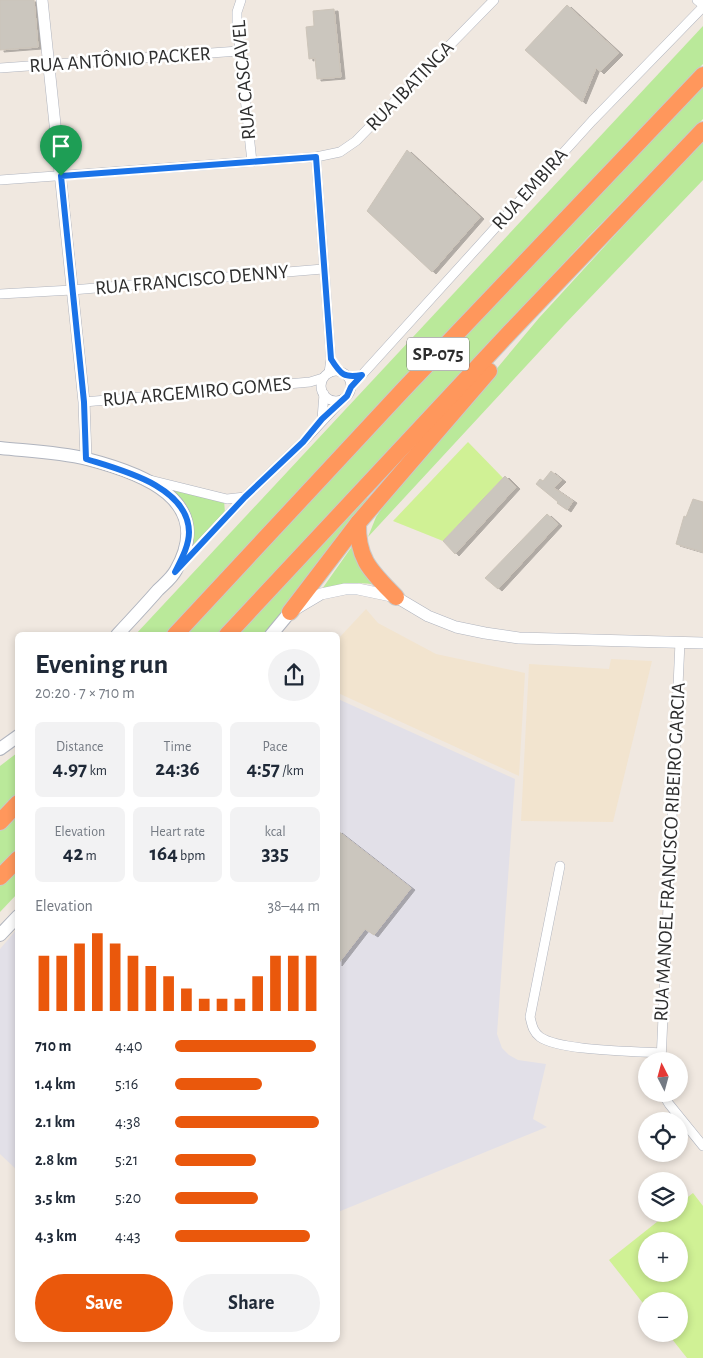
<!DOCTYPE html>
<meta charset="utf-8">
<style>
body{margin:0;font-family:"Alegreya Sans",sans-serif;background:#f2f2f3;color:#1f2937;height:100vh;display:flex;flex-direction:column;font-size:19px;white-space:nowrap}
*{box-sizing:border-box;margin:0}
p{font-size:16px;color:#747a83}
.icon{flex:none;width:28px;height:28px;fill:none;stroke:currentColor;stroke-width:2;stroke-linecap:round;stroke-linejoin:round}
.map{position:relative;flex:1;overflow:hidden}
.panel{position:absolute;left:15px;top:632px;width:325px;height:710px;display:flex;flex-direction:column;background:#fff;border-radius:8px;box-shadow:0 2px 8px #0003}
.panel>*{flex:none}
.needle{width:32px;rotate:354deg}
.controls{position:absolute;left:638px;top:1052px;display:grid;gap:10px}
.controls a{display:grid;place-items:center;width:50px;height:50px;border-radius:50%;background:#fff;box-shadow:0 2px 8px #0003;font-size:25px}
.pin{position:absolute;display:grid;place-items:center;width:42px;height:42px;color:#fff;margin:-51px -21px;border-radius:50% 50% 50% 0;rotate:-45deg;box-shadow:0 0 5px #0007}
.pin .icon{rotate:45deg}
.round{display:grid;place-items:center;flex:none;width:52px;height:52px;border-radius:26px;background:#f2f2f3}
.headline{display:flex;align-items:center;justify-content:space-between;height:85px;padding:0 20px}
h1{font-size:28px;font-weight:700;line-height:38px}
.figures{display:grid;grid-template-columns:repeat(3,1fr);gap:8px;height:85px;padding:5px 20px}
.figures div{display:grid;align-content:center;border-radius:8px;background:#f2f2f3;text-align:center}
.figures b{font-size:21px;font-weight:700}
.figures small{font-size:14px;font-weight:400}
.figures p{font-size:14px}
.chart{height:140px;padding:10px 20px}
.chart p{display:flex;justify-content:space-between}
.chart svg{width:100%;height:90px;margin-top:5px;stroke:#ea580c;stroke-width:6}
.primary-button{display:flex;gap:10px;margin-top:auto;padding:10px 20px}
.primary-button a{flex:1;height:58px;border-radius:30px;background:#ea580c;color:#fff;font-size:20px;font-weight:700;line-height:58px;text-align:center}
.primary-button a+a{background:#f2f2f3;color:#1f2937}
ul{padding:0 20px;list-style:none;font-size:16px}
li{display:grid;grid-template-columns:80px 60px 1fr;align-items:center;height:38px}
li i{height:12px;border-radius:6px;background:#ea580c}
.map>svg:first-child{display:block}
.industrial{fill:#e2e0e8}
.education{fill:#f2e4cf}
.green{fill:#bae99a}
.pitch{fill:#d0f195;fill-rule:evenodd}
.building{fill:#cbc6be;stroke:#ccc4b9;filter:url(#shadow)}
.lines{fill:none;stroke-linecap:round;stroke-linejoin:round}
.minor-casing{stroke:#b0b4be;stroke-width:10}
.tertiary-casing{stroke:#b0b4be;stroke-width:12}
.secondary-casing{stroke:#b0b4be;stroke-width:14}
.motorway-casing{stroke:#c9c9c9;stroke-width:18}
.minor{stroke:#fff;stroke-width:9}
.tertiary{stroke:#fff;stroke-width:11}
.secondary{stroke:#fff;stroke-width:12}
.motorway{stroke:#ff975c;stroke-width:16}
.route-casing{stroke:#fff;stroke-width:10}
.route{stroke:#1a73e8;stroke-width:6}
.labels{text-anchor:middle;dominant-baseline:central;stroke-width:5;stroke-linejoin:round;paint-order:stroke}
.shield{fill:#fff;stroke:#6d6d6d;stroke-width:1}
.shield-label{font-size:19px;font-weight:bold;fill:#2e2e2e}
.street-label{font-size:20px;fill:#2e2e2e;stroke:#fff}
</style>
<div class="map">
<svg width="703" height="1358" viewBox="0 0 703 1358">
<defs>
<filter id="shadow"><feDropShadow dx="4" dy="2" stdDeviation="0" flood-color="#0004"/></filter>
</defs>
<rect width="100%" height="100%" fill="#f0e8e0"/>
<g class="industrial">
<path d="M338 699 515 779 497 1034 502 1048 509 1055 518 1060 546 1064 533 1119 547 1127 338 1212Z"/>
<path d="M17 929V1170L0 1154V949Z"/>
</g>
<g class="education">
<path d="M366 609 378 623 436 654 525 673 519 776 338 693V639Z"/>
<path d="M611 659 652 661 613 822 521 821 529 664 609 669Z"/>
</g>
<g class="green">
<path d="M703 26V64L165 635H135Z"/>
<path d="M703 84V119L589 236 217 635H184L386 417Z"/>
<path d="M703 139V180L564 325 368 537 376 517 391 495 539 318Z"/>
<path d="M158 484 224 500 225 513 187 559 186 518Z"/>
<path d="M366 496 368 499 279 617 262 635H238Z"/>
<path d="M353 545 378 585C356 581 343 583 322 589Z"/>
<path d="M17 753V793L0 812V766Z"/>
<path d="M17 812V848L0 867V831Z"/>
<path d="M17 868V894L0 912V886Z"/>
</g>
<g class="pitch">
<path d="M468 442 503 478 443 541 393 521Z"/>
<path d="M693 1193 703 1206V1358H687L668 1334H679V1301H646V1307L609 1260 667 1214H679V1204ZM646 1241H679V1274H646Z"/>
</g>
<g class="building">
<path d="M0 0H34L38 47 0 50Z"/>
<path d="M567 5 619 53 600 72 596 68 582 102 525 50Z"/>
<path d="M334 9 341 77 317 79 315 58 309 59 306 27 314 26 313 11Z"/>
<path d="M407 150 480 217 432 272 367 211Z"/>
<path d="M551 471 562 480 554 488 573 501 567 510 557 503 558 502 536 484 540 479 543 481Z"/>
<path d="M505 476 516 487 455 554 443 541Z"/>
<path d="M693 499 703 502V552L676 544 684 516 686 517Z"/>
<path d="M547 514 558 524 498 589 485 578Z"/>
<path d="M338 831 411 888 374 935 365 929 338 964Z"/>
</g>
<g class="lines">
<defs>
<g id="minor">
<path d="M241 0 237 12V23L252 162"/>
<path d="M697 0 703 5"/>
<path d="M0 68 239 51"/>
<path d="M316 157 331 359 329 373"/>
<path d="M0 180 316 157 340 152 356 141 494 0"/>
<path d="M0 294 72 290 323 269"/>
<circle cx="336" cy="386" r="15"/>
<path d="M351 387 592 121 703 7"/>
<path d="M84 402 310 382 323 378"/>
<path d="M322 419 324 394"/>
<path d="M150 480 227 499 245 497"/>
<path d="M179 567 245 497 303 442 343 399"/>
<path d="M560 866 530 1017C532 1025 533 1032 540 1037 560 1051 634 1051 661 1053"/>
<path d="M661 1061 680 642"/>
<path d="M663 1094 669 1104 703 1146"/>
</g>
<g id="tertiary">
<path d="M42 0 84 402 86 459"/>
<path d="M294 610 321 594 345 589H358L396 597 428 616 456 627 485 633 519 638 703 643"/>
</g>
<g id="secondary">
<path d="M0 448C29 451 59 452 87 459 142 473 216 500 176 570 172 578 164 584 158 590 145 605 131 620 117 635"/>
<path d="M271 635 290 612"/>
<path d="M0 749 18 736"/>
<path d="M0 935 18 916"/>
</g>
<g id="motorway">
<path d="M358 523C357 560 372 572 396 597"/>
<path d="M290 612 358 523 489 371"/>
<path d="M175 635 403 390 703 75"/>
<path d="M227 635 510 332 703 130"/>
<path d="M0 822 18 803"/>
<path d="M0 877 18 859"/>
</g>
</defs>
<use href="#minor" class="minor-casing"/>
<use href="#tertiary" class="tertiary-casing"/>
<use href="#secondary" class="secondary-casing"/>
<use href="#motorway" class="motorway-casing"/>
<use href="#minor" class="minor"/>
<use href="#tertiary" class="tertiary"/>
<use href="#secondary" class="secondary"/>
<use href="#motorway" class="motorway"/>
</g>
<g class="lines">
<defs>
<path id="route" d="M316 157 331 359C341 375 344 378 362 375L351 387 347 396 322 419 303 442 245 497 175 572C181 560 189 546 189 532 188 486 121 470 86 459L84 402 61 176Z"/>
</defs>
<use href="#route" class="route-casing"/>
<use href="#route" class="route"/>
</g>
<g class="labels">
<rect class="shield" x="407" y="337.5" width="62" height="33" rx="4"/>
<g class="shield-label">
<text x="438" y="354">SP-075</text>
</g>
<g class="street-label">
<text transform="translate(120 60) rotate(-4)">RUA ANTÔNIO PACKER</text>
<text transform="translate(244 80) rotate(-95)">RUA CASCAVEL</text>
<text transform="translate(410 86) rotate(-46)">RUA IBATINGA</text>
<text transform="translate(530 189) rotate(-48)">RUA EMBIRA</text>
<text transform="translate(192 280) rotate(-5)">RUA FRANCISCO DENNY</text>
<text transform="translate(197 392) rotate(-5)">RUA ARGEMIRO GOMES</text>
<text transform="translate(670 852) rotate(-87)">RUA MANOEL FRANCISCO RIBEIRO GARCIA</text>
</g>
</g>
</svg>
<div class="controls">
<a><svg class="needle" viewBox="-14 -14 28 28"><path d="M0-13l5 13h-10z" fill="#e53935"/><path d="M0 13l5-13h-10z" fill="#747a83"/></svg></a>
<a><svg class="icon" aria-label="locate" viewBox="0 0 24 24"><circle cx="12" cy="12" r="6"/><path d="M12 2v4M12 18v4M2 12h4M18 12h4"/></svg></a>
<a><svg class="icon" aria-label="layers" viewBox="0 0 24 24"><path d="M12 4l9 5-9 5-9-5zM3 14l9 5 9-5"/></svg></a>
<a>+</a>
<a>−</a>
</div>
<div class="pin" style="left:61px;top:176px;background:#1e9e55"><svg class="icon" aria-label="arrive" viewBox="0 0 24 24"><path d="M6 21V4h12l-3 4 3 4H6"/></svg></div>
<section class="panel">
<div class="headline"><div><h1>Evening run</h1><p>20:20 · 7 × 710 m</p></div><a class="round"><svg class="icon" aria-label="share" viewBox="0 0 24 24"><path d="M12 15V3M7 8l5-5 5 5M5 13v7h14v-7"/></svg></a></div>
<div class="figures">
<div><p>Distance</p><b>4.97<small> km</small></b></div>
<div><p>Time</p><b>24:36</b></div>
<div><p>Pace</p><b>4:57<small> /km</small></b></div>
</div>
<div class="figures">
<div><p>Elevation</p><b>42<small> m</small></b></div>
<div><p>Heart rate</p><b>164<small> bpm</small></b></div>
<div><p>kcal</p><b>335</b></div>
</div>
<div class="chart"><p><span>Elevation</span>38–44 m</p>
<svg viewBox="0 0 160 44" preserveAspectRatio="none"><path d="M5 44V17M15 44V17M25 44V11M35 44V6M45 44V11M55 44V17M65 44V22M75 44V27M85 44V33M95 44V38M105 44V38M115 44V38M125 44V27M135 44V17M145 44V17M155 44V17"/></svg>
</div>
<ul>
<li><b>710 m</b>4:40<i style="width:97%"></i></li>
<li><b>1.4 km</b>5:16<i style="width:60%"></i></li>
<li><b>2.1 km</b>4:38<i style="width:99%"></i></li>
<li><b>2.8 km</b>5:21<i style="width:56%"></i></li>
<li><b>3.5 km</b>5:20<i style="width:57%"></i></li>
<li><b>4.3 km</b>4:43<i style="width:93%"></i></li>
</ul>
<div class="primary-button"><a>Save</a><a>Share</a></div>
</section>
</div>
